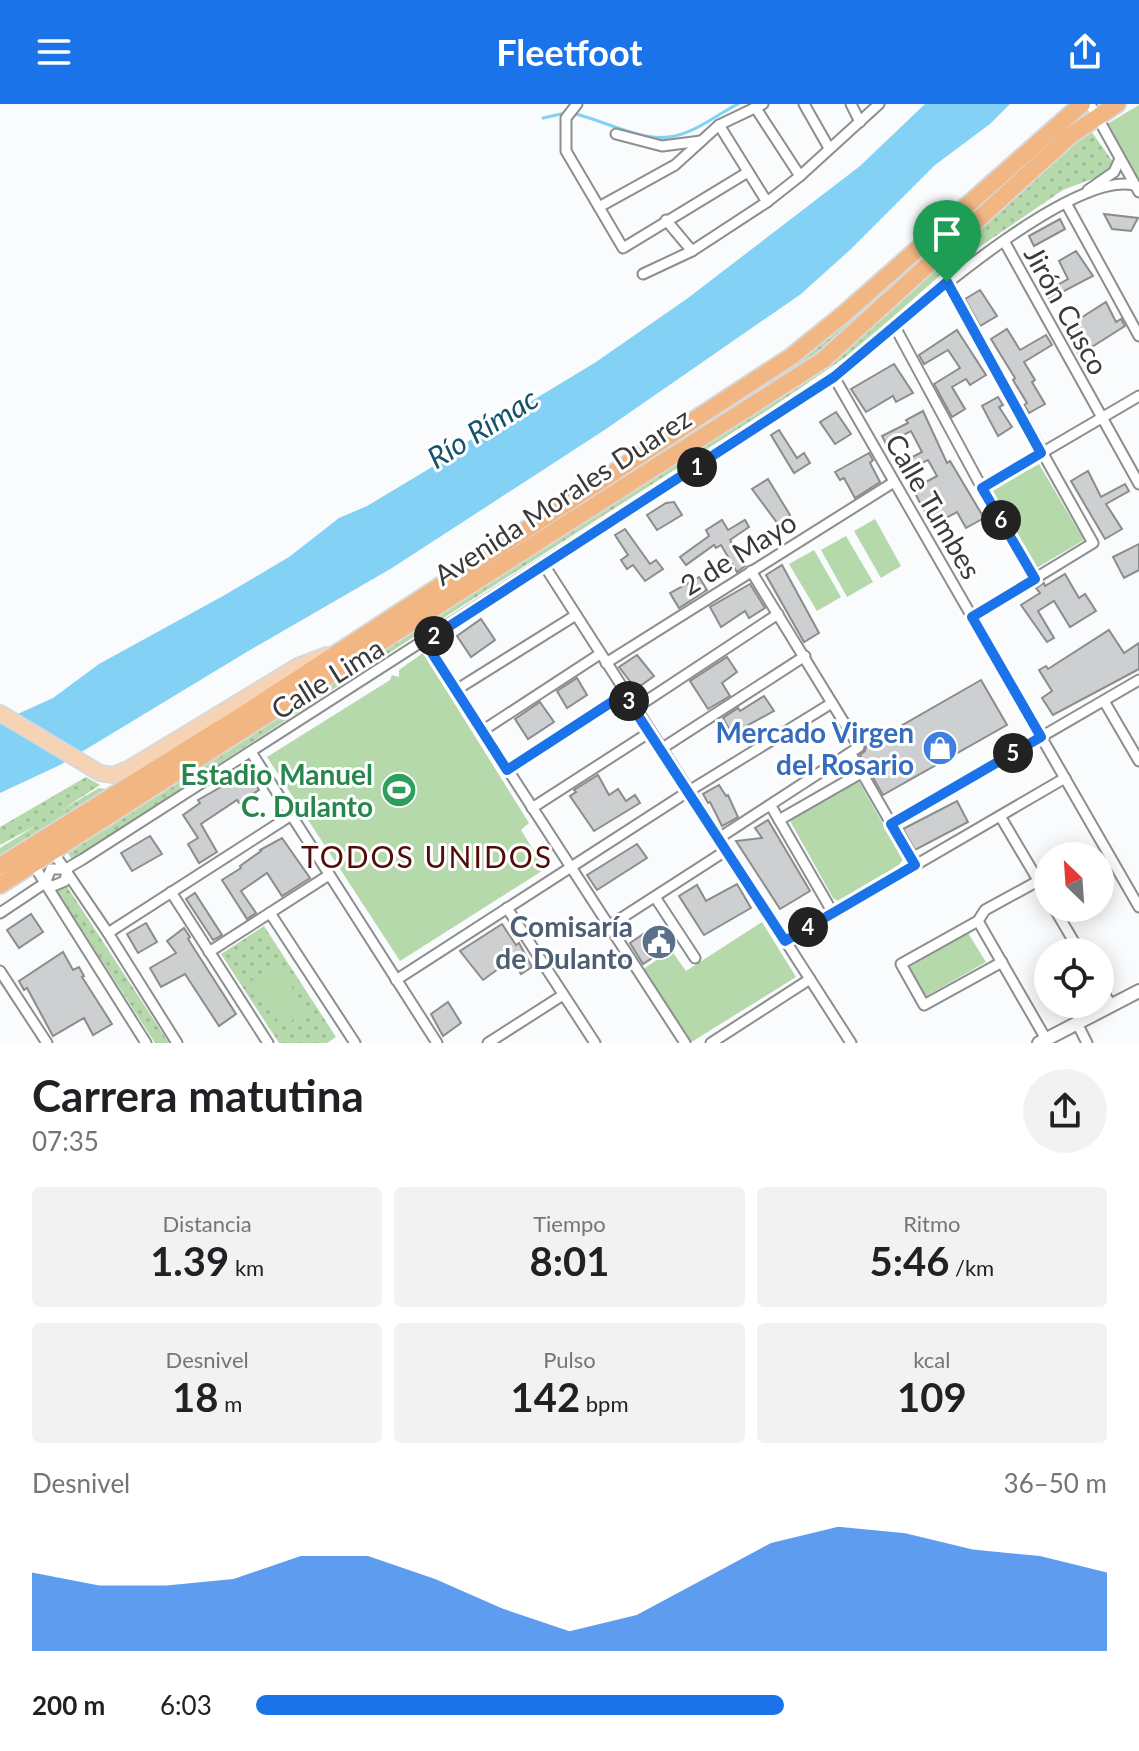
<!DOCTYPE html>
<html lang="es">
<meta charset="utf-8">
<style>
body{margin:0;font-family:Lato,sans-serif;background:#f2f2f2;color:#202124;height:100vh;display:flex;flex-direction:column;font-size:30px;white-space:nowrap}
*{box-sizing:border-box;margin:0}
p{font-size:26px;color:#757577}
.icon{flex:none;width:44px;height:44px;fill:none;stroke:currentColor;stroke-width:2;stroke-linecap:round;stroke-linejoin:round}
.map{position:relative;height:939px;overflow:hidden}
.sheet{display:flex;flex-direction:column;background:#fff;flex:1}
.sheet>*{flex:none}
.needle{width:52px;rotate:335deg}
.tools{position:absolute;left:1034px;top:738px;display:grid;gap:16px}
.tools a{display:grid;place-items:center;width:80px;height:80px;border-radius:50%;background:#fff;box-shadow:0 4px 20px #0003;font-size:40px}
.pin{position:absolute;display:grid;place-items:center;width:68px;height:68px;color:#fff;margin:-82px -34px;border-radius:50% 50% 50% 0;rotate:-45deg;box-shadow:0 0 8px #0007}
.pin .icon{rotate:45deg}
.km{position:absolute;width:40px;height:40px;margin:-20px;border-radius:50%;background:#222;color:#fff;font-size:22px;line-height:40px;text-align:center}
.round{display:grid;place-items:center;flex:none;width:84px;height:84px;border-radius:42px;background:#f2f2f2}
.overview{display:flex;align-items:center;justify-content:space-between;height:136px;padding:0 32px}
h1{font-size:44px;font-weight:700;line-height:60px}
.figures{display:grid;grid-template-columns:repeat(3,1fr);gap:12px;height:136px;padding:8px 32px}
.figures div{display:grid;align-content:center;border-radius:8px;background:#f2f2f2;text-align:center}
.figures b{font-size:40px;font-weight:700}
.figures small{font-size:22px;font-weight:400}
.figures p{font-size:22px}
.chart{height:224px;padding:16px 32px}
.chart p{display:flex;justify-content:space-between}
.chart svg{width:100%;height:144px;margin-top:8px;fill:#1a73e8;opacity:.7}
ul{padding:0 32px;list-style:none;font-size:26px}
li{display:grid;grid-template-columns:128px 96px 1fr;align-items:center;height:60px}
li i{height:20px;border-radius:10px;background:#1a73e8}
header{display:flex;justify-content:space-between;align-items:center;height:104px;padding:0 32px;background:#1a73e8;color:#fff;font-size:36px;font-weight:700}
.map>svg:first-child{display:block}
.grass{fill:url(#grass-dots)}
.green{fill:#b5d9ab}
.water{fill:#84d1f6}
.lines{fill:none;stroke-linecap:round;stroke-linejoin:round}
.stream{stroke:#84d1f6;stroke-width:3}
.building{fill:#cecfd0;stroke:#8b8c8d;stroke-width:2}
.street-casing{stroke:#8d8e8f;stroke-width:13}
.secondary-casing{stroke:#8d8e8f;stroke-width:16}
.primary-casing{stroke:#d8d8d8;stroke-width:18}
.highway-casing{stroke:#d8d8d8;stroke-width:20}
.street{stroke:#fff;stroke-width:9}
.secondary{stroke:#fff;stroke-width:12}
.primary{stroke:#f7d3b5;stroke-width:14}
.highway{stroke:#f2b683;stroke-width:16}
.route-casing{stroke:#fff;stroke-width:16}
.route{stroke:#1a73e8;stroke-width:10}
.labels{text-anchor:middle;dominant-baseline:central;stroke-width:6;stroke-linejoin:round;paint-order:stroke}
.street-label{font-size:28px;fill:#3a3a3b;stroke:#fff}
.shop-label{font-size:28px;font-weight:bold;fill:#366cbe;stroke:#fff;text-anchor:end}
.leisure-label{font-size:28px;font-weight:bold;fill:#27864d;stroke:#fff;text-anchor:end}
.service-label{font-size:28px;font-weight:bold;fill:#4e5e75;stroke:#fff;text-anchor:end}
.water-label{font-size:30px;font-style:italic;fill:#15536c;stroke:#fff}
.neighbourhood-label{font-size:30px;letter-spacing:2px;fill:#510c09;stroke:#fff}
</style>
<header><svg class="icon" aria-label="menu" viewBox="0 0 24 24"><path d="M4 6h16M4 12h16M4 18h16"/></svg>Fleetfoot<svg class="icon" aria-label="share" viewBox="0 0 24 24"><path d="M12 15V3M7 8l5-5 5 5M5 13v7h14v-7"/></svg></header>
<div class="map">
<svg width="1139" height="939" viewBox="0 0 1139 939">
<defs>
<pattern id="grass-dots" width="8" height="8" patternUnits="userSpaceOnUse" patternTransform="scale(2)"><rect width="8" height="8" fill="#b5d9ab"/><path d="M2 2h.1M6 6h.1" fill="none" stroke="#9cbb94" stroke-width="1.8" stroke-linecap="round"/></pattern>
</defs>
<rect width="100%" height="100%" fill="#f9fbfc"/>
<g class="grass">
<path d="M1087 4 1090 8 1088 11 821 247 760 289 226 629 779 266Z"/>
<path d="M1091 27 1118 65 1063 86 947 165 856 246 771 304 364 565 72 756 68 749 389 544 574 422 901 194 1085 29Z"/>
<path d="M86 673 100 681 60 707 99 684 111 686 0 756V744L37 721 0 741V723Z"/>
<path d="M66 781 169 939H155L57 787Z"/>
<path d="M264 822 336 933 327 939H279L221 850Z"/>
</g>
<g class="green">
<path d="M1139 1V76L1107 20Z"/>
<path d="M1039 360 1084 436 1035 465 989 387Z"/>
<path d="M875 415 901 462 881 474 854 427Z"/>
<path d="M846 432 873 478 847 493 821 446Z"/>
<path d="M814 446 841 493 817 507 789 460Z"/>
<path d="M423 549 529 719 521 726 545 765 400 857 267 653 390 576 392 571 399 573V566Z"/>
<path d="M857 674 903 755 899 761 838 797 833 794 789 715Z"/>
<path d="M762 818 796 873 690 939 642 866 671 846 686 867Z"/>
<path d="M968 829 986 858 923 894 906 865Z"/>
<path d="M276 860 307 906 282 923 251 877Z"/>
</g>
<path class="water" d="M925 0H1010L990 20 935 61 851 145 801 190 606 325 392 464 250 546 60 661 0 689V618L53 594 99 560 223 492 289 453 339 414 367 402 432 363 487 324 596 258 688 194 860 62Z"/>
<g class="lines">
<g class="stream">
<path d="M576 10C604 17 641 37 669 33 694 30 716 11 738 0"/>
<path d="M543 14 561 10"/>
</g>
</g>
<g class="building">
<path d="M1104 110 1138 114 1131 127 1112 125Z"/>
<path d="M1060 115 1065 125 1034 142 1029 132Z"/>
<path d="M1076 147 1093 172 1049 195 1045 188 1068 175 1059 157Z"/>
<path d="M980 186 997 212 980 222 965 195Z"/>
<path d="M1106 198 1116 218 1121 215 1125 222 1079 251 1065 224Z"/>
<path d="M1007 225 1020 246 1046 231 1052 241 1024 258 1035 276 1032 278 1045 300 1029 309 1024 301 1027 299 1013 276 1015 274 991 235Z"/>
<path d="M957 226 986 271 970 281 966 275 952 283 965 305 952 313 934 280 960 264 948 246 924 260 919 251Z"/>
<path d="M894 260 913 289 896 298 893 292 866 308 851 285Z"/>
<path d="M998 293 1003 301 999 303 1012 323 998 332 982 302Z"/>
<path d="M923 307 947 359 950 357 984 414 966 424 957 408 933 421 921 401 913 385 937 372 928 356 901 369 897 361 922 348 911 327 886 340 882 332 908 319 906 316Z"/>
<path d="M836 308 851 330 835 340 820 318Z"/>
<path d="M779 326 797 354 804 349 810 359 794 369 771 331Z"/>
<path d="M869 349 873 356 870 359 880 378 855 394 844 374 840 376 835 368Z"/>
<path d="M1088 367 1101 393 1125 380 1129 387 1106 400 1122 425 1105 435 1071 377Z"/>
<path d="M768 375 790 411 778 420 752 385Z"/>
<path d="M674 398 682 411 657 426 647 411 666 399Z"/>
<path d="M722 416 728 426 745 416 749 423 730 436 745 462 737 468 721 441 716 444 714 441 686 461 680 453 709 432 706 426Z"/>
<path d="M625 425 650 460 656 456 663 465 645 477 633 461 627 465 621 456 628 451 615 431Z"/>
<path d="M1139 440V466L1124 474 1113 453Z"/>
<path d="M782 461 819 529 804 538 766 471Z"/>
<path d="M1065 470 1079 494 1085 490 1096 507 1070 523 1054 497 1038 507 1054 534 1047 538 1021 501 1040 489 1036 484 1044 479 1045 482Z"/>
<path d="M699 473 707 486 679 504 670 489Z"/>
<path d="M750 480 765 504 749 514 745 507 721 523 710 503Z"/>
<path d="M481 515 495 536 471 553 457 532Z"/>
<path d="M1109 526 1124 549 1139 539V565L1053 611 1042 594 1052 587 1039 566 1046 562 1048 565Z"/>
<path d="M637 551 654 572 636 585 619 563Z"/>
<path d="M727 553 737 568 722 579 730 592 708 605 690 577Z"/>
<path d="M577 574 587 591 567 604 557 587Z"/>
<path d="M981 576 1007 621 883 691 860 651 865 647 866 642Z"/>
<path d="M764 592 774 607 732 630 723 614 738 604 740 607Z"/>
<path d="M540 598 554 618 528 635 515 615Z"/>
<path d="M247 668 259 686 239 699 237 696 201 720 217 748 199 759 188 740 198 734 183 711 200 699 198 696Z"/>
<path d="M598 671 609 691 618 685 626 697 635 691 640 699 594 727 570 692 576 688 574 686Z"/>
<path d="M719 681 726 692 728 691 738 713 722 722 710 698 708 699 703 690Z"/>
<path d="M957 697 968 718 915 746 903 725Z"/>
<path d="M768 716 810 787 780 805 736 737 762 734 755 724Z"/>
<path d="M150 732 162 750 132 767 121 749Z"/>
<path d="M282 734 310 774 282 792 267 769 241 787 256 809 247 815 222 776 241 764 240 762 261 747 260 746Z"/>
<path d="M637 740 647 754 597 786 587 771Z"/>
<path d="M737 780 751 804 704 831 679 792 697 781 706 797Z"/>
<path d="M195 789 222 831 213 836 186 795Z"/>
<path d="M31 810 43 828 19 844 7 826Z"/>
<path d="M146 819 157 838 138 849 127 830Z"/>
<path d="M502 820 516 841 519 839 532 863 521 870 512 855 483 876 460 847Z"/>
<path d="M655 822 669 843 643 860 630 839Z"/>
<path d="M184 824 190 833 188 835 236 910 219 922 185 870 161 883 150 864 176 849 167 837Z"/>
<path d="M63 848 73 866 79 863 84 872 82 873 112 920 93 931 84 914 53 932 27 884 24 886 19 877Z"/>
<path d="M448 898 461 919 443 932 431 910Z"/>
</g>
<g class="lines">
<defs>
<g id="street">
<path d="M577 0 566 14V47L623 144 748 68"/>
<path d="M804 0 829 44"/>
<path d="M851 0 860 18"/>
<path d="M1090 0 1139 88"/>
<path d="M755 3 800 72"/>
<path d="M719 21 767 98"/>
<path d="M616 30 662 42 701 37"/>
<path d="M1088 86 1114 68 1120 55"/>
<path d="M1066 99 1139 232"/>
<path d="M599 103 675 61 719 21 763 0"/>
<path d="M666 116 692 147"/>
<path d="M1004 137 1139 380"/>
<path d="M643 170 692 147 767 98 800 72 879 0"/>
<path d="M947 178 1093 439 972 513"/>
<path d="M895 223 982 384 1035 475"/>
<path d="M834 273 1139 803"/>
<path d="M982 384 1139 292"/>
<path d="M544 461 851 939"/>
<path d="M425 538 685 939"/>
<path d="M606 559 894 378"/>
<path d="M456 586 576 511"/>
<path d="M1104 597 1139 657"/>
<path d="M634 605 778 510"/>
<path d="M482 627 600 550"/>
<path d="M661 645 805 552"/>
<path d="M251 648 437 939"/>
<path d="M851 650 915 761"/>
<path d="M507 666 624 590"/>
<path d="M771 702 833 809"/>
<path d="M532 704 650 628"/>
<path d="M1000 712 1048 793"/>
<path d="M779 716 861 669"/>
<path d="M891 720 1139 576"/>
<path d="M719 734 859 643 751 467"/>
<path d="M53 748 108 829 177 939"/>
<path d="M33 760 146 939"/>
<path d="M45 779 53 782 65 777 67 766"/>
<path d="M171 788 268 939"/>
<path d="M655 793 695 854"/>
<path d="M507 804 595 939"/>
<path d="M1054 804 1080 848"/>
<path d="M0 809 45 779 51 765H66L83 755 834 273C889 228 1066 66 1134 81"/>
<path d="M270 809 355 939"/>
<path d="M978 817 1046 935"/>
<path d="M609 822 727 746"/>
<path d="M108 829 290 712"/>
<path d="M785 837 1065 674"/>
<path d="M209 848 329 771"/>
<path d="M1002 858 924 901 901 860 978 817 985 806 1038 777"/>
<path d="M0 867 47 939"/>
<path d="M396 876 689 687 832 599"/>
<path d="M1100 882 1111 901"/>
<path d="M1077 919 1087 939"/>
<path d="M488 939 563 891"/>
<path d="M711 939 810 875"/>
</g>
<path id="secondary" d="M1039 939 1139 887"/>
<path id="primary" d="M0 609 100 669 113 671 130 664 298 562 327 551"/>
<g id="highway">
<path d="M0 762 250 606 792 252 845 209 1082 0"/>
<path d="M0 781 823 256 1071 31 1117 0"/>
</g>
</defs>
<use href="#street" class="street-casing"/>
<use href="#secondary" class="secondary-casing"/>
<use href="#primary" class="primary-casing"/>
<use href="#highway" class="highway-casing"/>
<use href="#street" class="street"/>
<use href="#secondary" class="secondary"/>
<use href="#primary" class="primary"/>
<use href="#highway" class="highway"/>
</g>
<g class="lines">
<defs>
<path id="route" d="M947 178 1041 349 982 384 1035 475 972 513 1041 633 891 720 915 761 785 837 624 590 507 666 425 538 834 273Z"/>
</defs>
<use href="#route" class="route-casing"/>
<use href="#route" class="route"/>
</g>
<defs>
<symbol id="shop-disc" viewBox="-11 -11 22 22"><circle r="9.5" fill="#3f7fe0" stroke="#fff"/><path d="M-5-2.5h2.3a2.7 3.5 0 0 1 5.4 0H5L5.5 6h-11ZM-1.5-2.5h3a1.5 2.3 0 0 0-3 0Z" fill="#fff"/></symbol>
<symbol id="stadium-disc" viewBox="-11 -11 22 22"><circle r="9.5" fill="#2e9e5b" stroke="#fff"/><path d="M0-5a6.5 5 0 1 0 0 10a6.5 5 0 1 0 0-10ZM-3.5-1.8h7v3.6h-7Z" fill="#fff"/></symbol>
<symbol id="civic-disc" viewBox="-11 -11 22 22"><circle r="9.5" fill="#5c6f8a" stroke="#fff"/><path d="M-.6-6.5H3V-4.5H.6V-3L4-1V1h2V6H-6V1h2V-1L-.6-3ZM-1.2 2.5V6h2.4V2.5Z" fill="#fff"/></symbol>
</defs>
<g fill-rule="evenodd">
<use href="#shop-disc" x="920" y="624" width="40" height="40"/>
<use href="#stadium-disc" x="379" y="666" width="40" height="40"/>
<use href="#civic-disc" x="639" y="818" width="40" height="40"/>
</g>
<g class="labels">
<g class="street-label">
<text transform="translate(1067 206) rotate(61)">Jirón Cusco</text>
<text transform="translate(562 392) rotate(-33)">Avenida Morales Duarez</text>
<text transform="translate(934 402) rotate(60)">Calle Tumbes</text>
<text transform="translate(738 449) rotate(-32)">2 de Mayo</text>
<text transform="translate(327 574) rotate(-32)">Calle Lima</text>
</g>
<g class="shop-label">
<text x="914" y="628">Mercado Virgen<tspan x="914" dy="32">del Rosario</tspan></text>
</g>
<g class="leisure-label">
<text x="373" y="670">Estadio Manuel<tspan x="373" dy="32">C. Dulanto</tspan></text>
</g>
<g class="service-label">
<text x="633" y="822">Comisaría<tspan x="633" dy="32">de Dulanto</tspan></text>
</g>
<g class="water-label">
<text transform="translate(482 323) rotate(-32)">Río Rímac</text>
</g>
<g class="neighbourhood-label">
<text x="427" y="752">TODOS UNIDOS</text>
</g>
</g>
</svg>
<div class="tools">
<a><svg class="needle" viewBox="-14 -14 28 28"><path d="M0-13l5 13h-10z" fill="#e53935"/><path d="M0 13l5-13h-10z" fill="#757577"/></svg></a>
<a><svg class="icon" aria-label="locate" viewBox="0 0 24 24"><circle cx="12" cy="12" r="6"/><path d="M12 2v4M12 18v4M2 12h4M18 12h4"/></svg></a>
</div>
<div class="pin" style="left:947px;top:178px;background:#1e9e55"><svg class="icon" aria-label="arrive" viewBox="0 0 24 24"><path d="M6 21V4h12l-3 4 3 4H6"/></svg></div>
<b class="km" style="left:697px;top:363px">1</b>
<b class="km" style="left:434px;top:532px">2</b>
<b class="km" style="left:629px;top:597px">3</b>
<b class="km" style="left:808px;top:823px">4</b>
<b class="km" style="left:1013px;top:649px">5</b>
<b class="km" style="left:1001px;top:416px">6</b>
</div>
<section class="sheet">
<div class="overview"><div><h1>Carrera matutina</h1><p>07:35</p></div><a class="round"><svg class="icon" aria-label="share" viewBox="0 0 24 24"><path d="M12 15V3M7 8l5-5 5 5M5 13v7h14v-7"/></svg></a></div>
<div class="figures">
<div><p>Distancia</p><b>1.39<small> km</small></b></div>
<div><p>Tiempo</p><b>8:01</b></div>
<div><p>Ritmo</p><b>5:46<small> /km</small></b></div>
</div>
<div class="figures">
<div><p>Desnivel</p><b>18<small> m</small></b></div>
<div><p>Pulso</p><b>142<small> bpm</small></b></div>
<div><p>kcal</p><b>109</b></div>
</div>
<div class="chart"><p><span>Desnivel</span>36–50 m</p>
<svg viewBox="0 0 160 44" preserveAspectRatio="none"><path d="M0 44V20L10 24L20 24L30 22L40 15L50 15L60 22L70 31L80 38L90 33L100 22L110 11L120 6L130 8L140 13L150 15L160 20V44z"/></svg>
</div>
<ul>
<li><b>200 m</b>6:03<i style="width:62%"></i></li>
</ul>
</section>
